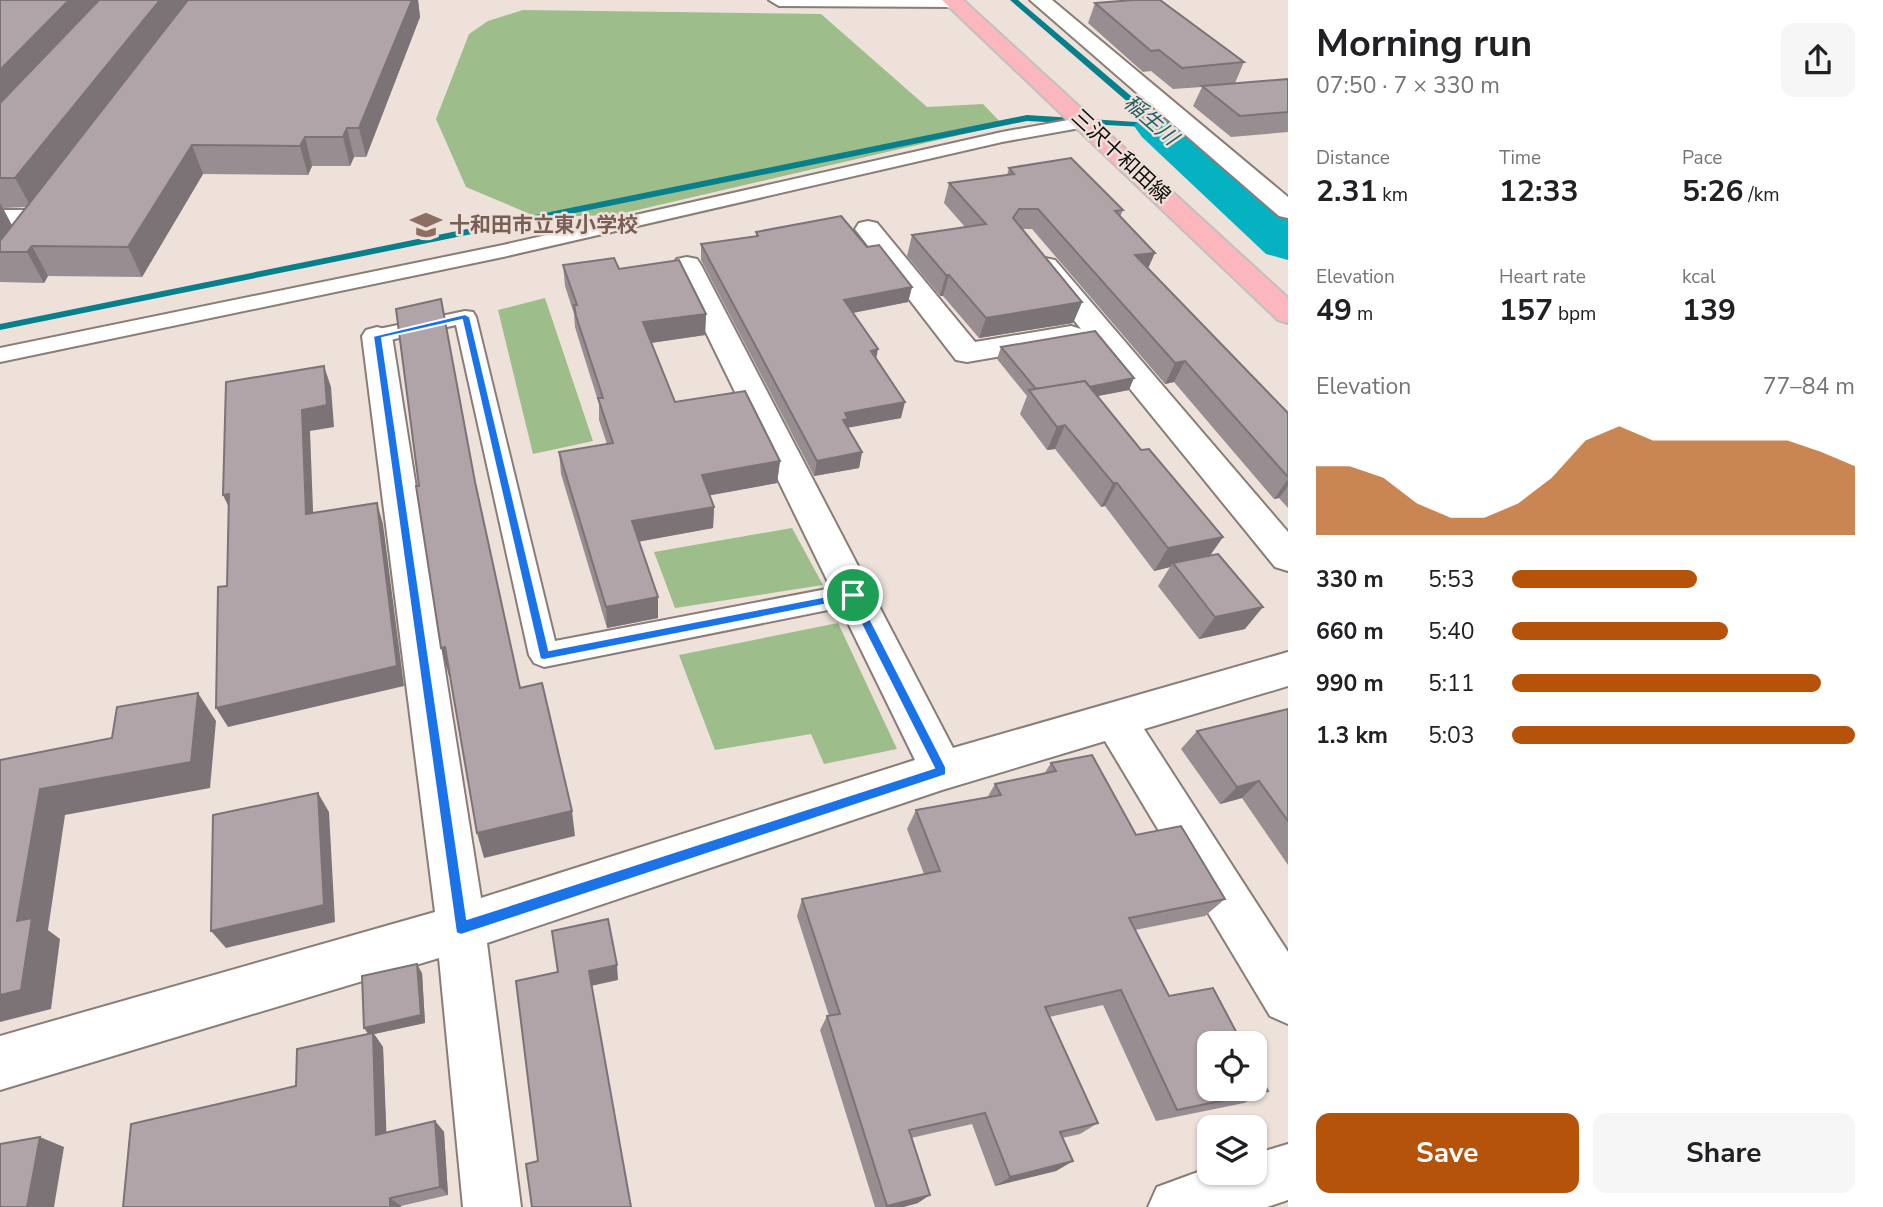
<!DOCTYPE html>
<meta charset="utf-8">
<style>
body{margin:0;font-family:"Nunito Sans","Noto Sans JP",sans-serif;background:#f6f6f6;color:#202124;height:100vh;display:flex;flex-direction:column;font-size:26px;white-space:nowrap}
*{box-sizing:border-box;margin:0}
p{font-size:23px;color:#757577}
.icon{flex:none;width:38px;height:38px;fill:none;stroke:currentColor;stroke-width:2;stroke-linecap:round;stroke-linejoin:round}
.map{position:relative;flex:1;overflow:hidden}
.drawer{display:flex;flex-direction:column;background:#fff;width:595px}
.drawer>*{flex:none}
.tools{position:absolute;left:1197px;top:1031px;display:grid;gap:14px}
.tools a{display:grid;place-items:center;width:70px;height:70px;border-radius:14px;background:#fff;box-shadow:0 2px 5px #0004;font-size:35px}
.pin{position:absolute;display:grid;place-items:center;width:60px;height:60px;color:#fff;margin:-30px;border:4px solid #fff;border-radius:50%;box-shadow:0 2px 7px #0007}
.round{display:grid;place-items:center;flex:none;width:74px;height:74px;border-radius:14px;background:#f6f6f6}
.summary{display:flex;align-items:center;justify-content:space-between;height:119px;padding:0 28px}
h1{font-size:38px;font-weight:700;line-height:52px}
.figures{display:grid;grid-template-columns:repeat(3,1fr);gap:10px;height:119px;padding:7px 28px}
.figures div{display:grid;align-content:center}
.figures b{font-size:30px;font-weight:700}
.figures small{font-size:19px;font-weight:400}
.figures p{font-size:19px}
.chart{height:196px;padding:14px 28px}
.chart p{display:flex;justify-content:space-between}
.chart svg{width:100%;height:126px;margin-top:7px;fill:#b45309;opacity:.7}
.cta{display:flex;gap:14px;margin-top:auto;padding:14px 28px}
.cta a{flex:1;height:80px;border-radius:14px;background:#b45309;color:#fff;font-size:28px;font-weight:700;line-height:80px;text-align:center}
.cta a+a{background:#f6f6f6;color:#202124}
ul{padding:0 28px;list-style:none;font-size:23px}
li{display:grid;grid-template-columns:112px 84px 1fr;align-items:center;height:52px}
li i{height:18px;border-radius:9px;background:#b45309}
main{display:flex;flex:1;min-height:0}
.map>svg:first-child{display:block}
.green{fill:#9dbd8b}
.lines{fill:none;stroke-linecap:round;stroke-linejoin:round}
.stream{fill:#08808b;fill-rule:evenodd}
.river{fill:#04b2c2;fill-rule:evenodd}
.service-casing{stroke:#887d77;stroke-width:4}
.minor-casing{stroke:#887d77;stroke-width:4}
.secondary-casing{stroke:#887d77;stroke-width:4}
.primary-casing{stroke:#c1c0c0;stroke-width:4}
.service{fill:#fff;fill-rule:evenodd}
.minor{fill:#fff;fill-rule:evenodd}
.secondary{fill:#fff;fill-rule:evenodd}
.primary{fill:#fcb6be;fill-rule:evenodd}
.wall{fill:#988d91;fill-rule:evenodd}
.shaded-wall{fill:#7c7376}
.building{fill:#b1a4a9;stroke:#7c7376;stroke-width:2}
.route{fill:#1a73e8;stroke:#fff;stroke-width:2;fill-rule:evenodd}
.labels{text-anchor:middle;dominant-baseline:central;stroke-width:5;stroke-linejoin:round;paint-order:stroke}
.far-water-label{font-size:21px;font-style:italic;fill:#235c63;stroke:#ede1da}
.far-street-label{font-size:21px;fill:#110d0b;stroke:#ede1da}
.far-education-label{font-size:21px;font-weight:bold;fill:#785e54;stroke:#ede1da;text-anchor:start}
</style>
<main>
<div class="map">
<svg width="1288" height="1207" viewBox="0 0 1288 1207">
<rect width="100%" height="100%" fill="#ede1da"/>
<g class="green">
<path d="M523 10 821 14 927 107 983 104 1003 125 616 215 537 217 466 187 436 119 469 34 488 21Z"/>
<path d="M545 298 593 441 533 454 498 310Z"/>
<path d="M792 528 823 585 675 608 654 552Z"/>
<path d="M838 623 897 749 824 764 811 734 715 750 679 655Z"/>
</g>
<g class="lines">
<path class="stream" d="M1010 0H1018L1164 124V128L1027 121 0 330V324L1027 115 1152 123Z"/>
<path class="river" d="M1161 110 1180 115 1288 209V260L1266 254 1142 137 1134 126 1142 115Z"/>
<defs>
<g id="service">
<path d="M1085 117 1093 122 1091 126 1002 142 503 257 0 362V348L503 245 1002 132Z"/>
<path d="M465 311 473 312 476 317 555 641 853 584 863 587 867 595 863 603 544 667 534 663 529 655 456 325 377 343 369 341 366 336 369 331Z"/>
</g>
<g id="minor">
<path d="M1030 0H1052L1288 197V218L1279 216Z"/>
<path d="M57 187 66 190 70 195 48 224 0 226V210H32L48 190Z"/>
<path d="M868 221 877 223 975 342 1071 326 1081 329 1031 266 1035 260 1045 258 1055 260 1288 532V571L1275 567 1083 331 1086 335 1082 341 1071 344 967 362 956 360 855 229 859 223Z"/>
<path d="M687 257 697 259 701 265 953 748 1288 652V686L1144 729 1288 952V1024L1270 1016 1105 741 942 790 487 943 521 1207H463L439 958 0 1090V1036L435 912 362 336 366 330 377 327 388 330 392 336 481 898 915 760 673 265 677 259Z"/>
<path d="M1288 1144V1200L1267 1207H1148L1157 1187 1209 1168V1172H1255V1154Z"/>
</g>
<path id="secondary" d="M769 0H962L963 1 953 7 779 6Z"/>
<path id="primary" d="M942 0H963L1288 298V323L1278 320Z"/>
</defs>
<use href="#service" class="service-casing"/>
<use href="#minor" class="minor-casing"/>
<use href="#secondary" class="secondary-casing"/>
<use href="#primary" class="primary-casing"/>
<use href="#service" class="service"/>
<use href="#minor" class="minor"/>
<use href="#secondary" class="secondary"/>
<use href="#primary" class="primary"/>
</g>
<g class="wall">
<path d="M0 0H418L420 17 366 157H354L350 166H312L308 175 203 174 142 277 48 276 44 283 0 282ZM26 207 12 226 3 208Z"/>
<path d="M1095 3 1244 62 1235 83 1288 79V132L1231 137 1193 106 1202 87 1173 89 1151 71 1143 72 1088 23Z"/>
<path d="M1009 168 1123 210 1120 217 1148 269 1288 413V508L1279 498 1274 499 1174 382 1165 384 1032 229H1022L1082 302 1073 323 979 338 943 296H940L907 256 912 235 965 227 944 203 949 183 1007 175Z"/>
<path d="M756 232 867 247 912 287 908 302 853 313 876 358 901 418 847 427 862 452 859 468 814 476 701 260V244L756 236Z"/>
<path d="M563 265 619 269 706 314 705 335 651 343 675 402 780 461 777 483 710 495 714 507 713 528 639 541 658 618 607 628 561 474 559 452 607 444 599 420V404L578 337 575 327 574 314 565 286Z"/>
<path d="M1001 347 1129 390 1097 396 1141 450 1223 537 1210 555 1245 629 1199 639 1158 586 1170 567 1154 571 1105 506 1101 507 1055 449 1047 450 1020 414 1027 396 997 359Z"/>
<path d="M1288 709V865L1242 798 1220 804 1181 749 1197 731Z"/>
<path d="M1051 763 1136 835 1225 899 1205 916 1135 930 1169 996 1268 1091 1244 1103 1156 1121 1103 1005 1049 1017 1098 1123 1080 1134 1062 1138 1073 1161 1056 1171 995 1186 972 1124 911 1138 918 1203 903 1207H875L820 1030 827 1016H829L797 916 802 899 924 874 907 829 916 810 987 798 995 784 1044 774Z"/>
<path d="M422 973 425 1023 374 1034 383 1047 386 1133 435 1121 444 1132 448 1195 401 1206V1207H123L369 1034 364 1028Z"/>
</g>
<g class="shaded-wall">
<path d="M69 0H104L0 112V70Z"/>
<path d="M160 0H190L31 207 15 178Z"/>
<path d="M412 0H418L420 17 366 157 359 128Z"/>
<path d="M347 128 354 157 350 166 343 137Z"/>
<path d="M305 137 312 166 308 175 300 146Z"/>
<path d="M192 145 203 174 142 277 128 247Z"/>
<path d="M0 203 14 229 0 247Z"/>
<path d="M32 246 48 276 44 283 27 252Z"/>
<path d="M1155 253 1146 273 1135 255Z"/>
<path d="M946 275H949L943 296H940Z"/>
<path d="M912 287 908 302 841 315 844 300Z"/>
<path d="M1082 302 1073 323 979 338 986 318Z"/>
<path d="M706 314 705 335 643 344V322Z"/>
<path d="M878 349 875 365 871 351Z"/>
<path d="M1185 361 1174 382 1165 384 1175 363Z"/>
<path d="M324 366 331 387 334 427 310 431 314 536 306 514 302 410Z"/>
<path d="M1134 378 1129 390 1041 407V395Z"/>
<path d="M905 402 901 418 847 428 840 436 845 413Z"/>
<path d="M1065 425 1055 449 1047 450 1057 427Z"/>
<path d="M862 452 859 468 814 476 817 461Z"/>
<path d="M780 461 777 483 701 497 702 475Z"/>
<path d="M1288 479V486L1279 498 1274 499Z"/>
<path d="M1113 483H1117L1105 506 1101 507Z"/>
<path d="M229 494 233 516 223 495Z"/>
<path d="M377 503 383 524 404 686 228 727 216 708Z"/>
<path d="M714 507 713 528 632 543V521Z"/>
<path d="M1223 537 1207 560 1173 563 1170 567 1154 571 1168 548Z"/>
<path d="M658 597V618L607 628 606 607Z"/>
<path d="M1263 607 1245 629 1199 639 1215 617Z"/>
<path d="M445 647 453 675 449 676 441 648Z"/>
<path d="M198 693 216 721 210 788 65 815 48 930 60 939 51 1009 0 1022V995L17 921 40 789Z"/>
<path d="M1259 781 1242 798 1220 804 1237 787Z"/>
<path d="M318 793 329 812 335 922 226 948 211 931Z"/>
<path d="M572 811 575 836 484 858 477 833Z"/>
<path d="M417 964 422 973 425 1023 374 1034 383 1047 387 1146 376 1135 369 1035 364 1028Z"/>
<path d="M617 965 618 980 591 986 589 971Z"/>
<path d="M435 1121 444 1132 448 1195 440 1187Z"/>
<path d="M40 1137 64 1147 54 1207H27Z"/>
<path d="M1073 1161 1056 1171 995 1186 1010 1177Z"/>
<path d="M930 1195 918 1203 903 1207H886Z"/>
<path d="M390 1198 401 1206V1207H390Z"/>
</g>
<g class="building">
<path d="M0 0H69L0 70Z"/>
<path d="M99 0H160L15 178H0V103Z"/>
<path d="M188 0H412L359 128H347L343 137H305L300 146 192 145 128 247 32 246 27 252H0V241Z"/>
<path d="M1133 0H1160L1244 62 1182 68 1159 50 1151 51 1095 3Z"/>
<path d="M1288 79V112L1240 116 1202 86Z"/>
<path d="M1071 158 1123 210 1115 211 1155 253 1135 255 1288 413V477L1185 361 1175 363 1038 209H1019L1013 218 1082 302 986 318 949 275H946L912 235 986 224 949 183 1014 174 1009 168Z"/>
<path d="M841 216 867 247 879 245 912 287 844 300 878 349 871 351 905 402 845 413 848 419 843 420 862 452 817 461 701 244 758 236 756 232Z"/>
<path d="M614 258 619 269 679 260 706 314 643 322 675 402 745 391 780 461 702 475 714 507 632 521 658 597 606 607 559 452 613 443 598 398H603L576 316 574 305H577L563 265Z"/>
<path d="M441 299 475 482 520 688 542 683 572 811 477 833 445 647 441 648 416 486H419L396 309Z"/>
<path d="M1095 331 1134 378 1089 387 1085 381 1036 389 1001 347Z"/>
<path d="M324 366 327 405 302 410 306 514 377 503 397 666 216 708 218 587 227 586 229 494 223 495 226 382Z"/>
<path d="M1085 381 1141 450 1149 449 1223 537 1168 548 1117 483H1113L1065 425 1057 427 1029 390Z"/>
<path d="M1218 554 1263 607 1215 617 1173 563Z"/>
<path d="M198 693 191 762 40 789 17 921 32 918 21 990 0 995V760L112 738 117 707Z"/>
<path d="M1288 709V821L1259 781 1237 787 1197 731Z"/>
<path d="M1092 755 1136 835 1181 826 1225 899 1129 918 1169 996 1213 988 1242 1043H1209V1088H1255V1066L1268 1091 1177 1110 1121 990 1045 1007 1098 1123 1060 1132 1073 1161 1010 1177 985 1113 909 1130 930 1195 887 1206 827 1016 840 1014 802 899 940 871 916 810 1001 795 995 784 1056 771 1051 763Z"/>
<path d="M318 793 324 905 211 931 213 815Z"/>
<path d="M608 919 617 965 589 971 631 1207H532L526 1164 538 1161 516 981 558 972 552 931Z"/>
<path d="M417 964 421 1015 364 1028 362 976Z"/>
<path d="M373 1033 376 1135 435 1121 440 1187 390 1198V1207H123L131 1124 296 1086 297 1049Z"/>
<path d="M40 1137 27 1207H0V1144Z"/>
</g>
<path class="route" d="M465 314 470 317 549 650 853 591 858 595 946 767V775L461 935 456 933 373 336ZM462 320 540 659 544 660 849 600 934 768 467 919 382 338Z"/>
<defs>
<symbol id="school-bare" viewBox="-9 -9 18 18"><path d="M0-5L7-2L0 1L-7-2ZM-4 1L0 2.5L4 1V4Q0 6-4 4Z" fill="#8d6e63" stroke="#ede1da" stroke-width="2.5" paint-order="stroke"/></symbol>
</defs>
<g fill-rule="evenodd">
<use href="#school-bare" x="404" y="203" width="44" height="44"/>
</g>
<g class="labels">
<g class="far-water-label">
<text transform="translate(1151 120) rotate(41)">稲生川</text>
</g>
<g class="far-street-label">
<text transform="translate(1121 156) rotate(43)">三沢十和田線</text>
</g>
<g class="far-education-label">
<text x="449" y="225">十和田市立東小学校</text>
</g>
</g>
</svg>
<div class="tools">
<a><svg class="icon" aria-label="locate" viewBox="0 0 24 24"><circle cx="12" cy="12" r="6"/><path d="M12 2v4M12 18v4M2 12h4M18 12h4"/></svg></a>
<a><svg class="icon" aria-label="layers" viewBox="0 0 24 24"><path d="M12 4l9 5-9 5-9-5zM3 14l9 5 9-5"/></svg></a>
</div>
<div class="pin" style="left:853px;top:595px;background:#1e9e55"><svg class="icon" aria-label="arrive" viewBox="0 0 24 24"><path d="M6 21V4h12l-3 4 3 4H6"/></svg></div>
</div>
<section class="drawer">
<div class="summary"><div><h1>Morning run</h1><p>07:50 · 7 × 330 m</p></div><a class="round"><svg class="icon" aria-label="share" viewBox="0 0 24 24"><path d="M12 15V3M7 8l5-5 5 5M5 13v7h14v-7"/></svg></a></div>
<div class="figures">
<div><p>Distance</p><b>2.31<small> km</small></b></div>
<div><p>Time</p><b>12:33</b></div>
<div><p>Pace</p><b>5:26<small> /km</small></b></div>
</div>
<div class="figures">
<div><p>Elevation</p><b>49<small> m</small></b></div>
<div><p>Heart rate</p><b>157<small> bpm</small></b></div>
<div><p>kcal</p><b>139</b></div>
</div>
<div class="chart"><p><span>Elevation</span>77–84 m</p>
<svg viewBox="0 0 160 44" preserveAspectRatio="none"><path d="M0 44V20L10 20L20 24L30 33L40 38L50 38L60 33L70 24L80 11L90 6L100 11L110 11L120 11L130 11L140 11L150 15L160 20V44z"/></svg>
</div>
<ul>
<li><b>330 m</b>5:53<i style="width:54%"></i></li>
<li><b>660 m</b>5:40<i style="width:63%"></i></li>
<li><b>990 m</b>5:11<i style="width:90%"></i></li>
<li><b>1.3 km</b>5:03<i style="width:100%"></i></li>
</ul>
<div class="cta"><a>Save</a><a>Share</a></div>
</section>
</main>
